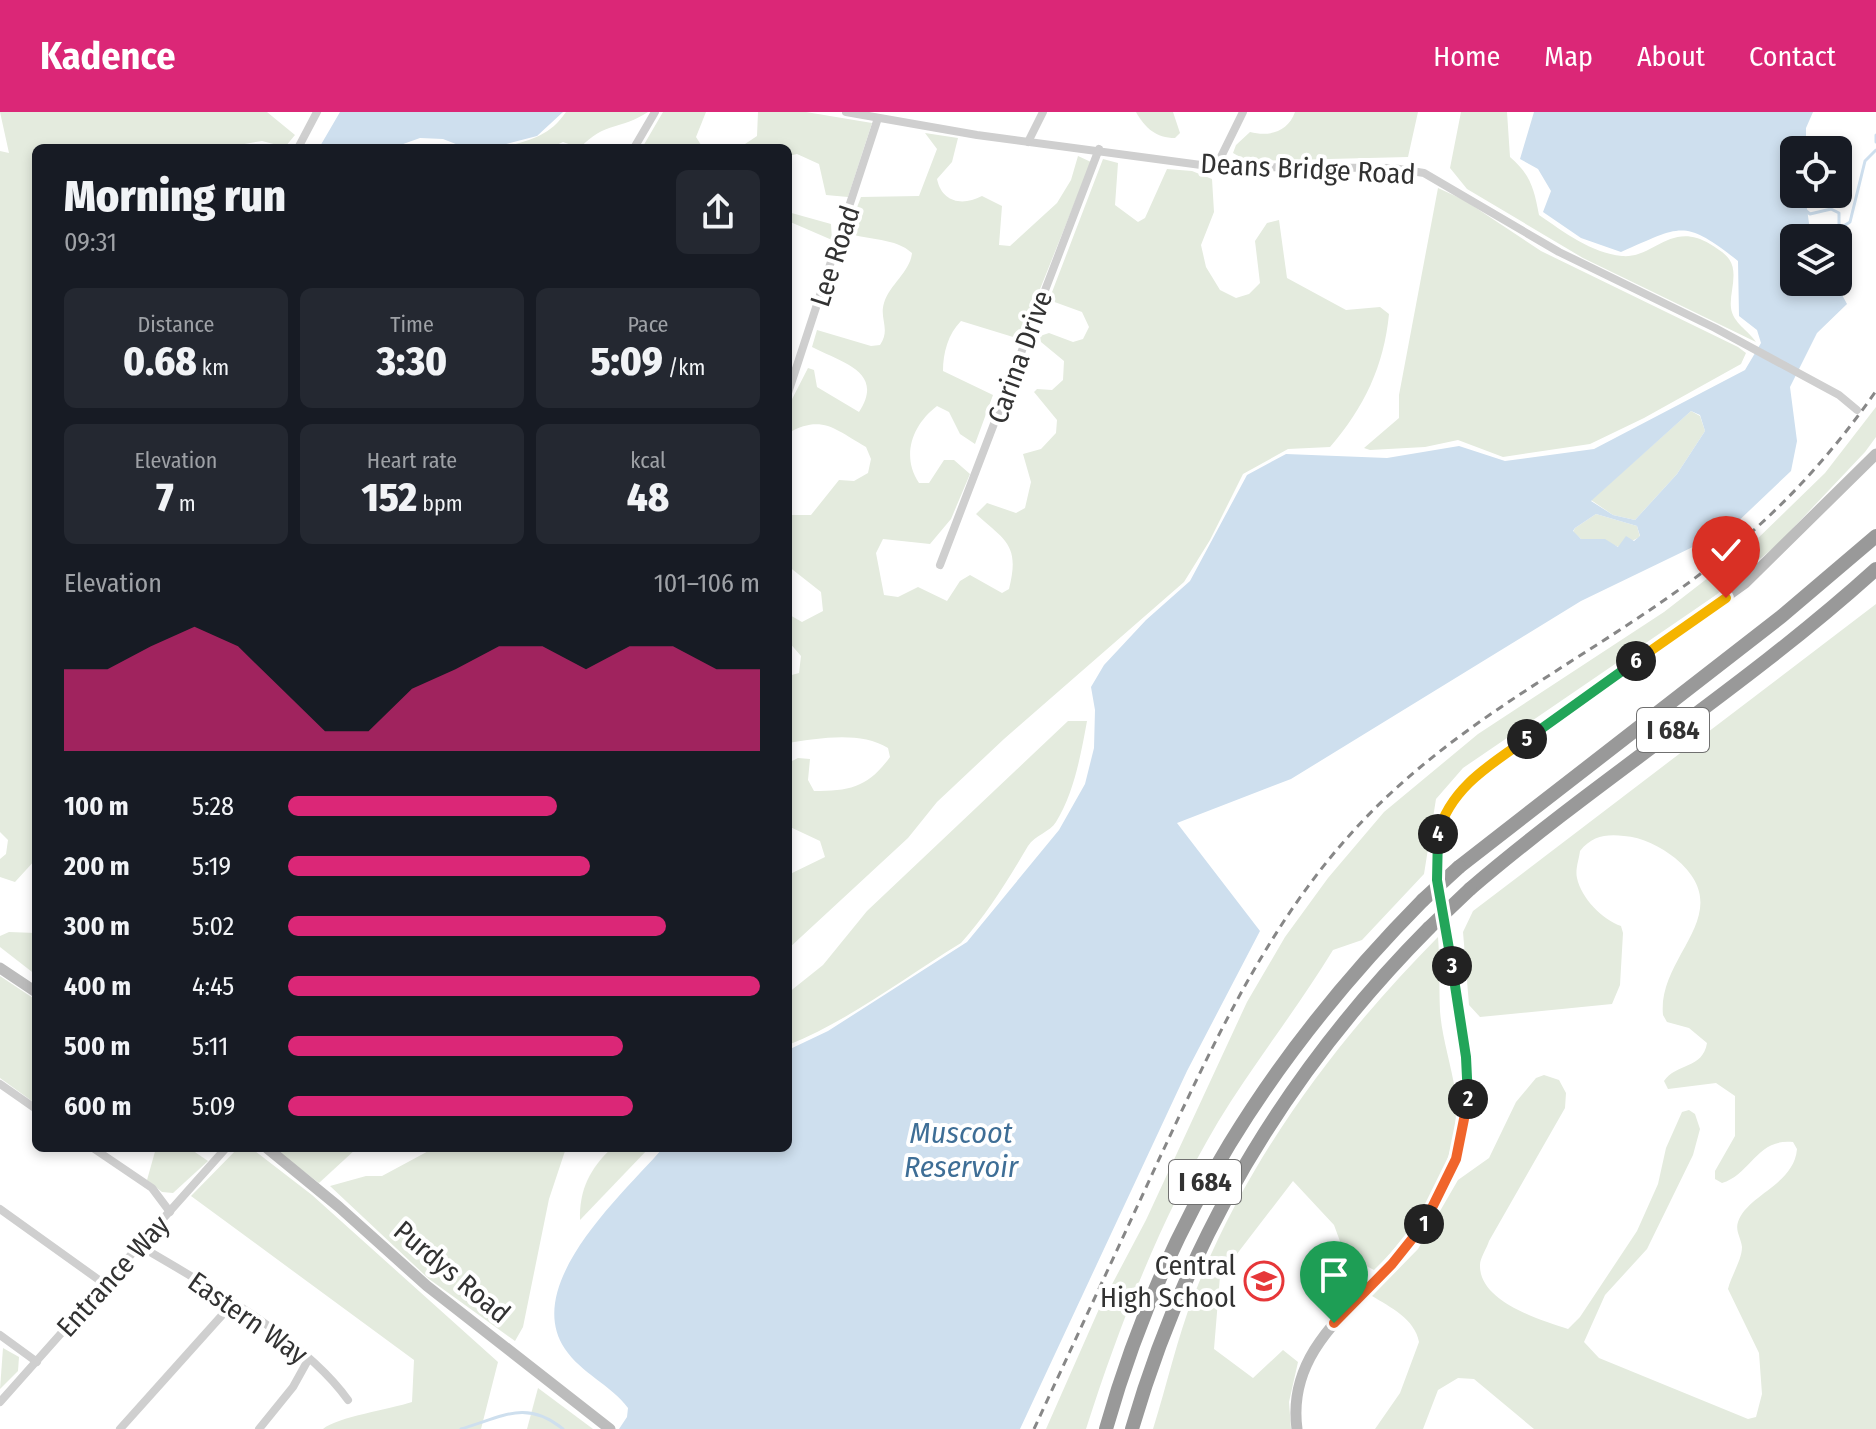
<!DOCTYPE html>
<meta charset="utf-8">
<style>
body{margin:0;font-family:"Fira Sans Condensed",sans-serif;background:#242831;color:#f1f3f6;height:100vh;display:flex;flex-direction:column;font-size:30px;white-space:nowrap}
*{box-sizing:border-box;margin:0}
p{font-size:26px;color:#9ea1a6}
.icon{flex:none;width:44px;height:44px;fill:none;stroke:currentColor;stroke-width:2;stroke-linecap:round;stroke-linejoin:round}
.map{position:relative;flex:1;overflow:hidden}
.details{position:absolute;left:32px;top:32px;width:760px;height:1008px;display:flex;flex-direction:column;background:#171b24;border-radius:12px;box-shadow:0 4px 12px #0003}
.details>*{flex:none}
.fabs{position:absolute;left:1780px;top:24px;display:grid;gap:16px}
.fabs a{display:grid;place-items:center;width:72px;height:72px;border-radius:12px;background:#171b24;box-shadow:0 4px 12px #0003;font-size:40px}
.pin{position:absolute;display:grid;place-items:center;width:68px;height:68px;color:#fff;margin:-82px -34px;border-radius:50% 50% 50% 0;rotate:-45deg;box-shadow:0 0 8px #0007}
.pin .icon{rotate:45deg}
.km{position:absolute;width:40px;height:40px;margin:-20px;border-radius:50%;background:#222;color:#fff;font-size:22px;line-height:40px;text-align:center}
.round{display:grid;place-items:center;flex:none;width:84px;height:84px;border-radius:12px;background:#242831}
.overview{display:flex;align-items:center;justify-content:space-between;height:136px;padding:0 32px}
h1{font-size:44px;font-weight:800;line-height:60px}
.stats{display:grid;grid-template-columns:repeat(3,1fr);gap:12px;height:136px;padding:8px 32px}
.stats div{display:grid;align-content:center;border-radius:12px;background:#242831;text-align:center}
.stats b{font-size:40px;font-weight:800}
.stats small{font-size:22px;font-weight:400}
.stats p{font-size:22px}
.chart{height:224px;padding:16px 32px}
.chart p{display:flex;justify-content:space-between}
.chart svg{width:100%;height:144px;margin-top:8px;fill:#db2777;opacity:.7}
ul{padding:0 32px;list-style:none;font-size:26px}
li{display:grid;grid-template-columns:128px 96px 1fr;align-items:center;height:60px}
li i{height:20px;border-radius:10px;background:#db2777}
header{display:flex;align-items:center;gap:48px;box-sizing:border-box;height:112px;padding:0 40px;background:#db2777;color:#fff}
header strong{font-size:38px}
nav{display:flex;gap:44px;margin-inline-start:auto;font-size:28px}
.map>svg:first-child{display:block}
.green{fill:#e4ebde}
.water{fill:#cedfee;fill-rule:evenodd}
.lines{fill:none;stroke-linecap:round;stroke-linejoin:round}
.stream{stroke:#cedfee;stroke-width:3}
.minor{stroke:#cfcfcf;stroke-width:8}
.secondary{stroke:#bcbcbc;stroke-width:11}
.motorway{stroke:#999;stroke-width:14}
.rail{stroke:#878787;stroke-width:3;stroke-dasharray:8 6;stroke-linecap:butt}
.motorway-bridge{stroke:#999;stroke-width:14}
.split-1-casing{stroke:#fff;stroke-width:16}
.split-2-casing{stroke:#fff;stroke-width:16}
.split-3-casing{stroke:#fff;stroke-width:16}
.split-4-casing{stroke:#fff;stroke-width:16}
.split-5-casing{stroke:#fff;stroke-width:16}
.split-6-casing{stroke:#fff;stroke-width:16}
.split-7-casing{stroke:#fff;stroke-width:16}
.split-1{stroke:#f0652b;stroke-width:10}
.split-2{stroke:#f0652b;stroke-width:10}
.split-3{stroke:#22a559;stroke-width:10}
.split-4{stroke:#22a559;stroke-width:10}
.split-5{stroke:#f5b400;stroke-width:10}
.split-6{stroke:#22a559;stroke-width:10}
.split-7{stroke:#f5b400;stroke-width:10}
.labels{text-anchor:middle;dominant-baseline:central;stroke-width:8;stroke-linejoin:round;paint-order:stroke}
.shield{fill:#fff;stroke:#707070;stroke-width:2}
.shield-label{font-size:26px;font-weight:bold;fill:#323232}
.street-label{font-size:28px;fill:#323232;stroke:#fff}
.poi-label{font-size:28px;fill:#323232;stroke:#fff;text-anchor:end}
.water-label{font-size:30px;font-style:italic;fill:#3e6e96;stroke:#fff}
</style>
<header>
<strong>Kadence</strong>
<nav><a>Home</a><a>Map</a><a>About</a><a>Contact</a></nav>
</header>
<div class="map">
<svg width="1876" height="1317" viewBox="0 0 1876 1317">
<rect width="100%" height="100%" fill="#fff"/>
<g class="green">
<path d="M0 0H267L295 23 285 35 262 29 221 36H36V747L15 770 0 765V747L6 742 8 728 0 720V39L9 41Z"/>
<path d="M566 0H648C621 18 605 9 580 36L563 30 550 36H502C529 28 549 25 566 0Z"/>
<path d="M663 0H706L696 25 703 36H642Z"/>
<path d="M758 0H806L872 11 848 85 826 83 819 52 797 42 788 44V36H739L757 24Z"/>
<path d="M1136 0H1173L1180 21 1175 26C1156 26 1145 16 1136 0Z"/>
<path d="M1295 0H1418L1408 45 1247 49 1233 41 1236 33 1250 20C1269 25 1288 20 1295 0Z"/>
<path d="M1461 0H1507L1510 45C1531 63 1534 77 1539 103 1564 120 1591 141 1622 144 1653 147 1671 108 1710 132 1716 136 1725 141 1729 147 1739 161 1729 181 1731 196 1733 211 1748 218 1756 230L1583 146 1467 77 1450 56Z"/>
<path d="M925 21 958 26 952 50 937 67C942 91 963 94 982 84L1002 94 999 133 1010 134 1057 91 1071 68 1078 44 1091 50 1020 227 961 209C948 222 943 241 943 259L993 283 975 332 960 322 949 300 937 294C912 313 901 344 919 371H929L944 348H954L970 362 951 407 930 432 883 427 876 441 884 483 898 485 918 475 947 489 960 469 970 463 1002 481 1009 477C1020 433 1006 429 976 402L987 391 1016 401 1025 396 1031 370 1023 342 1041 337 1056 321 1057 308 1034 280 1037 277 1052 278 1063 268 1064 249 1041 230 1040 224 1049 221 1073 230 1083 227 1089 215 1082 200 1049 188 1103 47 1118 51 1115 93 1138 110 1145 106 1167 57 1192 59 1212 67 1214 100 1201 133 1206 155 1220 178 1236 186 1249 182 1260 171 1255 129 1267 111 1279 108 1287 166 1346 198 1380 195 1389 202C1384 254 1364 296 1330 335L1288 337 1243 362 1210 428 1184 470 1004 627 937 690 908 726 788 837V763L825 745 820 729 788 714V651L798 646 810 647 808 668 814 679C851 679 868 675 890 645L888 636C861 619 819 626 788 631V564L799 561 801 544 788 529V502L802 510 823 499 821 480 788 454V403H811L839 368 854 369 868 361 871 347 866 335C835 317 822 302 788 321V295L808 256 814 258 817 275 859 300C885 260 843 251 812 235L817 218 871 234 880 233C891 217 879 207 884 191 890 172 910 160 912 141 896 126 868 128 847 121L861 85 919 84 937 37Z"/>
<path d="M1438 76 1464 88 1541 139 1738 235 1746 241 1741 252 1644 306 1590 332 1503 345 1458 328 1425 335 1370 338 1364 336 1399 306V283Z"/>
<path d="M788 100 831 112 832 128 788 109Z"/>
<path d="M1876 295V325L1865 340 1778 432 1716 483 1463 656 1436 687 1424 762 1362 828 1333 838C1297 897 1254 951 1218 1010 1161 1106 1120 1211 1086 1317H1046L1099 1197 1146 1108 1247 890 1285 825 1328 766 1384 700 1478 622 1664 500 1753 431 1825 361Z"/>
<path d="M1691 299 1700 304 1705 319 1677 362 1635 408 1613 403 1591 388Z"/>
<path d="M1596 402 1637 414 1640 425 1619 435 1596 427H1581L1573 420 1575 416Z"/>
<path d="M1876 492V1317H1534L1474 1267 1458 1266 1438 1278 1423 1317H1375L1400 1281 1419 1230C1415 1207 1390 1195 1372 1184L1418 1137 1458 1068 1489 1046 1516 990 1536 966 1544 963 1559 968 1566 981 1565 996 1489 1129C1487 1136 1480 1146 1480 1153 1479 1190 1541 1208 1568 1217L1580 1205 1637 1119 1658 1072 1666 1036 1682 1000 1689 998 1695 1002 1700 1017 1693 1043 1647 1137 1605 1183 1584 1230 1599 1246 1748 1307 1756 1305 1762 1282 1759 1241 1728 1177C1731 1164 1742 1148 1742 1135 1741 1126 1735 1119 1738 1110 1747 1083 1794 1073 1797 1037L1793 1030C1757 1026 1751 1062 1722 1071L1715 1067V1059L1735 1024V984L1716 971 1668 977 1664 969C1676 951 1703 957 1707 931L1689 916 1667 910 1663 903C1657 842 1741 801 1675 746 1661 735 1642 725 1624 724 1606 722 1592 724 1580 739 1579 747 1575 758 1577 766 1581 786 1603 808 1621 814L1623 821 1620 873 1612 892 1480 905 1469 893 1463 820 1473 799Z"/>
<path d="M1068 609H1087C1081 642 1074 681 1056 710 1050 720 1035 723 1028 734 1008 768 988 801 961 831 905 865 849 909 788 933V881L823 853 867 799Z"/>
<path d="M9 820 36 821V863L0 835V824Z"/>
<path d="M1438 825C1440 850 1439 874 1440 899 1442 926 1451 952 1455 978 1464 1046 1420 1114 1374 1158L1345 1143 1334 1113 1293 1069 1220 1164 1214 1237 1253 1266 1283 1238 1298 1250 1289 1290 1291 1317H1153C1167 1273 1177 1226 1194 1183 1247 1047 1336 928 1438 825Z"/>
<path d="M0 864 36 888V992L0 966Z"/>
<path d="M156 1036H189L208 1049 173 1081 162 1080 147 1068Z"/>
<path d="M238 1036H251L312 1083 498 1250 481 1317H323C337 1305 391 1297 412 1290L414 1248 191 1084Z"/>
<path d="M273 1036H357L319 1071Z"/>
<path d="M434 1036H566L549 1087 523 1215 515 1229 429 1167 330 1074 366 1064H382Z"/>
<path d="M612 1036H649L580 1108C579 1078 590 1056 612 1036Z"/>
<path d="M3 1236 19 1245 18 1259 0 1277Z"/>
<path d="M538 1276 593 1317H527Z"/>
</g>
<g class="water">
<path d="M340 0H563L537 24 491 36H466L443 27 420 26 392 36H319Z"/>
<path d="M1534 0H1813L1806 16V38H1794V82H1805L1811 126H1794V170H1835L1847 192 1817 221 1790 275 1797 329 1791 359 1730 417 1581 489 1291 667 1177 711 1260 819 1187 959 1020 1317H619L627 1305 628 1296C611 1273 581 1261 565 1237 521 1172 624 1081 663 1036H788V938L828 919 967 830 1059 718 1085 672 1094 636 1095 598 1091 575 1104 553 1146 508 1190 469 1247 363 1286 342 1387 346 1459 334 1505 349 1594 337 1745 258 1761 231 1757 218 1739 204 1738 149C1683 106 1682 114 1621 140L1581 126 1543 100 1551 79 1538 57 1520 47ZM1691 299 1700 303 1705 319 1677 362 1635 408 1613 403 1591 389ZM1596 402 1637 414 1640 424 1634 429 1626 424 1618 435 1605 427H1581L1573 419 1575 416Z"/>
</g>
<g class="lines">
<g class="stream">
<path d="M1876 23V30"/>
<path d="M1805 98 1810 102 1831 97 1839 101V113L1842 115 1850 110 1865 49 1876 38"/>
<path d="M461 1317C502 1305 526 1287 563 1317"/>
</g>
<g class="minor">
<path d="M846 0 977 23 1216 55 1393 56 1424 61 1559 140 1715 216 1839 283 1857 298"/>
<path d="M1028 30 1043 0"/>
<path d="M298 36 317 0"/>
<path d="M634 36 655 0"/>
<path d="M1216 55 1243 0"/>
<path d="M788 281 878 6"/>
<path d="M940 453 1099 37"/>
<path d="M0 972 36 997"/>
<path d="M93 1036 152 1076 170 1100"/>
<path d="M0 1097 106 1173"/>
<path d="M140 1134C204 1172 305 1227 348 1288"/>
<path d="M0 1223 37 1250"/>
<path d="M0 1290 226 1036"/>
<path d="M120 1317 233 1191"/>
<path d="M259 1317 293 1275 308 1248"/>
</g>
<g class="secondary">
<path d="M0 856 36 880"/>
<path d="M267 1036 339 1095 427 1174 610 1317"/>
<path d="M1297 1317C1286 1235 1358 1193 1405 1137 1430 1107 1448 1073 1459 1036 1486 941 1440 846 1436 752 1435 710 1455 681 1487 656L1745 471 1876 342"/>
</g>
<g class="motorway">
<path d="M1459 755 1782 504 1876 424"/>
<path d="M1470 777C1601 665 1748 573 1876 457"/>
<path d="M1106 1317C1165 1108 1271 942 1423 788"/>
<path d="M1132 1317C1188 1124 1287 959 1429 816"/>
</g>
<path class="rail" d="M1034 1317C1076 1226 1119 1134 1161 1043 1223 911 1283 780 1392 680 1492 587 1617 530 1722 445 1782 397 1832 342 1876 279"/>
<g class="motorway-bridge">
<path d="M1423 788 1459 755"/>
<path d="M1429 816 1470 777"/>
</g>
</g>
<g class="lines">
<defs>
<path id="split-1" d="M1334 1211 1392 1152 1424 1112"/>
<path id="split-2" d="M1424 1112 1456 1047 1468 987"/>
<path id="split-3" d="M1452 854 1466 945 1468 987"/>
<path id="split-4" d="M1438 722 1437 768 1452 854"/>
<path id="split-5" d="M1438 722C1450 676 1491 652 1527 627"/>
<path id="split-6" d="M1527 627 1636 549"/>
<path id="split-7" d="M1636 549 1726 486"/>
</defs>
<use href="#split-1" class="split-1-casing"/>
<use href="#split-2" class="split-2-casing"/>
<use href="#split-3" class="split-3-casing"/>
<use href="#split-4" class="split-4-casing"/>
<use href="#split-5" class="split-5-casing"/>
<use href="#split-6" class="split-6-casing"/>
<use href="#split-7" class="split-7-casing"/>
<use href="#split-1" class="split-1"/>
<use href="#split-2" class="split-2"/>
<use href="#split-3" class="split-3"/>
<use href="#split-4" class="split-4"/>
<use href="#split-5" class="split-5"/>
<use href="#split-6" class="split-6"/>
<use href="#split-7" class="split-7"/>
</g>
<defs>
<symbol id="school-ring" viewBox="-11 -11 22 22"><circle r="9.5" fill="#fff" stroke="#e63739" stroke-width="1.5"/><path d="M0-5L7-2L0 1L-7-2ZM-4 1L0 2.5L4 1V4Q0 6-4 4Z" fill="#e63739"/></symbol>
</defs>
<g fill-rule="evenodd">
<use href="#school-ring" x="1242" y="1147" width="44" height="44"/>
</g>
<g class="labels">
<g class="shield">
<rect x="1637" y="596" width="72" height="44" rx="6"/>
<rect x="1169" y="1048" width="72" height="44" rx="6"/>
</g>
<g class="shield-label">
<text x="1673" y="618">I 684</text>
<text x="1205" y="1070">I 684</text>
</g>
<g class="street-label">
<text transform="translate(1308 57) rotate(3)">Deans Bridge Road</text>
<text transform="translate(835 144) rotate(-72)">Lee Road</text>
<text transform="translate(1020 245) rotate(-70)">Carina Drive</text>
<text transform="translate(452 1160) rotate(40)">Purdys Road</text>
<text transform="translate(113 1164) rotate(-48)">Entrance Way</text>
<text transform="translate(248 1206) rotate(35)">Eastern Way</text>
</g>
<g class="poi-label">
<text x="1236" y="1153">Central<tspan x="1236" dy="32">High School</tspan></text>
</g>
<g class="water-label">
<text x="961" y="1021">Muscoot<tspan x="961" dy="34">Reservoir</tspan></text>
</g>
</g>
</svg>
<div class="fabs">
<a><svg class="icon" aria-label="locate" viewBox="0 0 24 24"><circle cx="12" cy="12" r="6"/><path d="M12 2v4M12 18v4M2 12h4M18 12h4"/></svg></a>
<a><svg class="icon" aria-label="layers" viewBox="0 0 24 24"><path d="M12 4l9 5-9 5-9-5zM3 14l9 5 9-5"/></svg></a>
</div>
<div class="pin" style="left:1334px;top:1211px;background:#1e9e55"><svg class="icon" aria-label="arrive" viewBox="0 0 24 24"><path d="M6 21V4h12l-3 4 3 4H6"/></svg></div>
<div class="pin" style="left:1726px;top:486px;background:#d93025"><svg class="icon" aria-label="check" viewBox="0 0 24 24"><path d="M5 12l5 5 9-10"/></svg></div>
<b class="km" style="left:1424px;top:1112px">1</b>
<b class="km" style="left:1468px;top:987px">2</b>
<b class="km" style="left:1452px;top:854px">3</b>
<b class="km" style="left:1438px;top:722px">4</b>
<b class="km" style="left:1527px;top:627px">5</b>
<b class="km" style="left:1636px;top:549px">6</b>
<section class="details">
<div class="overview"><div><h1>Morning run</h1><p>09:31</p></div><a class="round"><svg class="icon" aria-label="share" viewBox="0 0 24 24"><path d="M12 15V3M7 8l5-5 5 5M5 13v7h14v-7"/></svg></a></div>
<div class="stats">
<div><p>Distance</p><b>0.68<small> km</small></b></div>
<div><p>Time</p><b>3:30</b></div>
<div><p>Pace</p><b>5:09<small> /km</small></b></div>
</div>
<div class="stats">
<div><p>Elevation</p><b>7<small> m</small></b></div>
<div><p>Heart rate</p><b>152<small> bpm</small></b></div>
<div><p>kcal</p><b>48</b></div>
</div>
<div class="chart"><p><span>Elevation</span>101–106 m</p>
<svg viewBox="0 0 160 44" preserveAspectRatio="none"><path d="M0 44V19L10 19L20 12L30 6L40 12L50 25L60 38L70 38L80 25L90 19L100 12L110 12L120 19L130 12L140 12L150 19L160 19V44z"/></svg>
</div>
<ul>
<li><b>100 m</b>5:28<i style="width:57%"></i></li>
<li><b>200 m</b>5:19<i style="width:64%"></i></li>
<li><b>300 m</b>5:02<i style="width:80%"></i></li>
<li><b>400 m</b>4:45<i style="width:100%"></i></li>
<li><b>500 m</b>5:11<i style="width:71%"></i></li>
<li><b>600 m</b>5:09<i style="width:73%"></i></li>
</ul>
</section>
</div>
